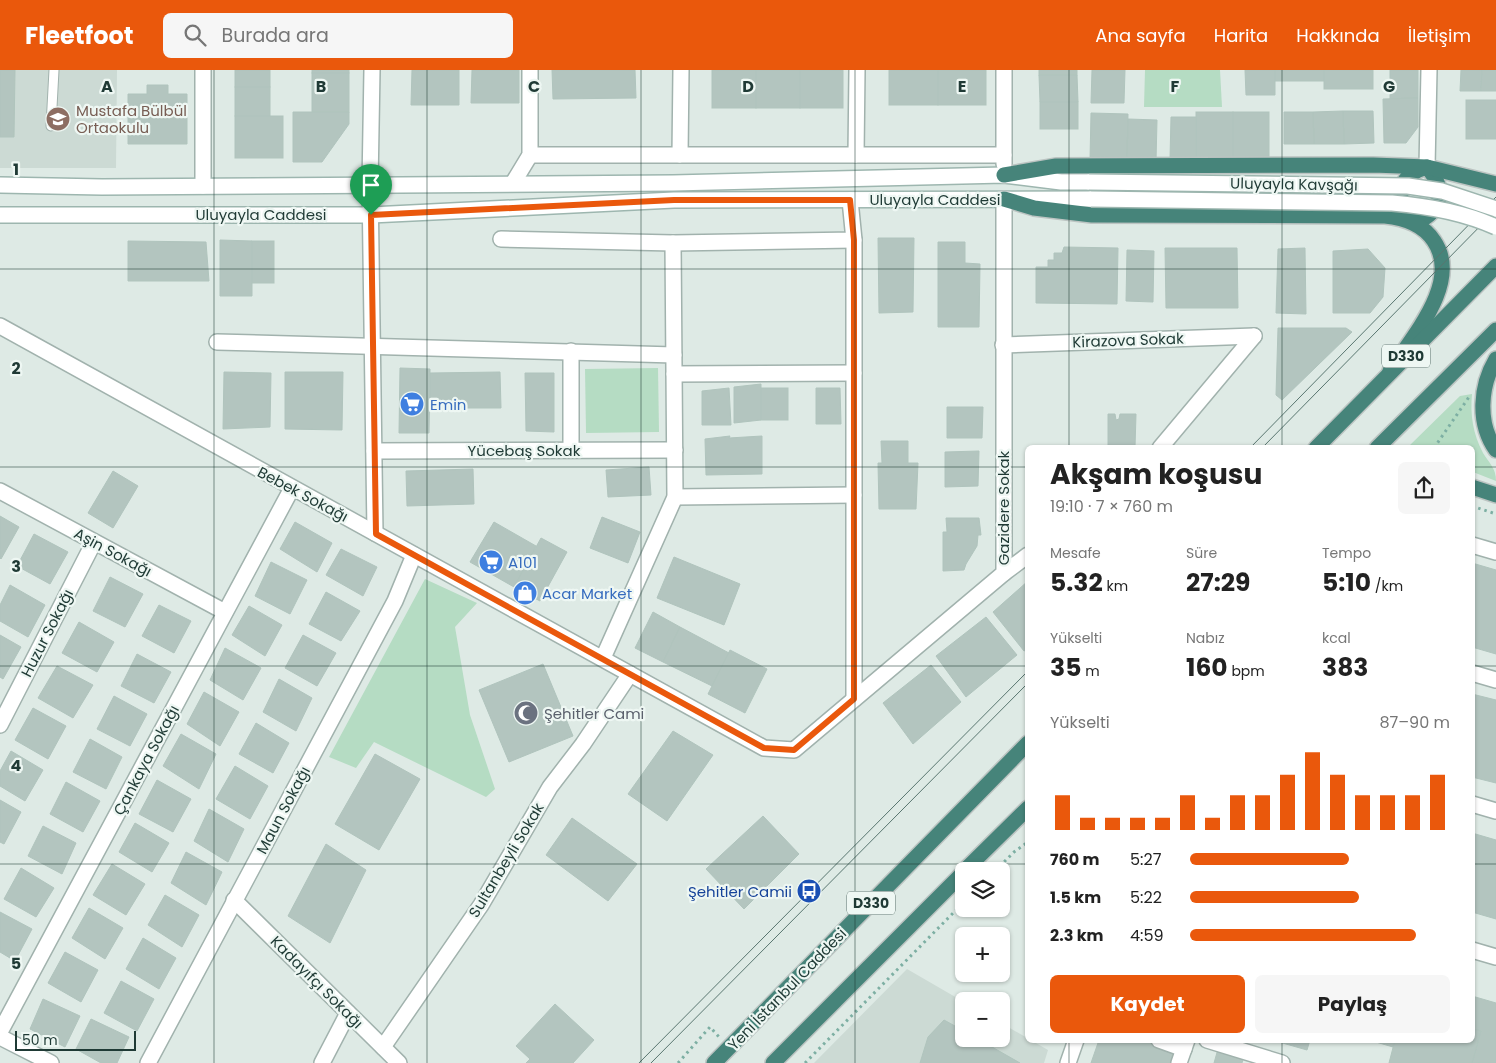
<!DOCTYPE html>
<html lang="tr">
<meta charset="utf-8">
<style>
body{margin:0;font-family:Poppins,sans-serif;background:#f6f6f6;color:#222;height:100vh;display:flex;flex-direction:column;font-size:19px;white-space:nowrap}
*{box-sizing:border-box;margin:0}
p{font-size:16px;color:#767676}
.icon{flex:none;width:28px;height:28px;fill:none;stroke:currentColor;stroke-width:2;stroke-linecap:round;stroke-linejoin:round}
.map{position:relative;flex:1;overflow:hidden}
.drawer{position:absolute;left:1025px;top:375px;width:450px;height:598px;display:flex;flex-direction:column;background:#fff;border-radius:8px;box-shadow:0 1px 4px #0004}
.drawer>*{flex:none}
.buttons{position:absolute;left:955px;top:792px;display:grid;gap:10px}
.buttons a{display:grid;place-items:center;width:55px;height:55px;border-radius:8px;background:#fff;box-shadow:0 1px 4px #0004;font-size:25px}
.scale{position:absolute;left:15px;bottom:12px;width:121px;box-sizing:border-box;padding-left:5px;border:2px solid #1f3a35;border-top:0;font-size:14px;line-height:18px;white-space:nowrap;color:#1f3a35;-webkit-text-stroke:4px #eef7f3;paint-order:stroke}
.pin{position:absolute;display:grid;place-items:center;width:42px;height:42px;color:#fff;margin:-51px -21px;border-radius:50% 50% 50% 0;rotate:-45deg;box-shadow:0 0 5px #0007}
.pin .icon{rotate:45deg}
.round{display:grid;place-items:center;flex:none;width:52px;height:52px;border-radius:8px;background:#f6f6f6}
.summary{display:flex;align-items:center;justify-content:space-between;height:85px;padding:0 25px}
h1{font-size:28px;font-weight:700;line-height:38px}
.metrics{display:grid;grid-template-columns:repeat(3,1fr);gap:8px;height:85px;padding:5px 25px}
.metrics div{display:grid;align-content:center}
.metrics b{font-size:25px;font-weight:700}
.metrics small{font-size:14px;font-weight:400}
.metrics p{font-size:14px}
.chart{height:140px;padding:10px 25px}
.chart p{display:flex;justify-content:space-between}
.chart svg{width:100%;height:90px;margin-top:5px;stroke:#ea580c;stroke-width:6}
.action{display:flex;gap:10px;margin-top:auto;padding:10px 25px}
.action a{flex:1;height:58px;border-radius:8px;background:#ea580c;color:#fff;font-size:20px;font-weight:700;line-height:58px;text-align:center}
.action a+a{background:#f6f6f6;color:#222}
ul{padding:0 25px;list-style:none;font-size:16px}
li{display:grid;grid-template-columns:80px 60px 1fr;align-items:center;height:38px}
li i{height:12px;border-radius:6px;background:#ea580c}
header{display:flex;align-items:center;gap:30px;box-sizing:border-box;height:70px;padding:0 25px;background:#ea580c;color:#fff}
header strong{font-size:24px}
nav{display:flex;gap:28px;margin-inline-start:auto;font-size:18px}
.search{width:350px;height:45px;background:#f6f6f6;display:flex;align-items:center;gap:12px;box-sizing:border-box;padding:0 18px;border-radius:8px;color:#767676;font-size:19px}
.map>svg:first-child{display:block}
.built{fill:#ccdad4}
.green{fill:#b5dcc3}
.building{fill:#b3c5bf;stroke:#b0c4bd}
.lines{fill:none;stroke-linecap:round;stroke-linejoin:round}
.service-casing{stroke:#a1b2ad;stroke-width:11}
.minor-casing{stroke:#a1b2ad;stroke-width:18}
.tertiary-casing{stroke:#a1b2ad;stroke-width:18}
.secondary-casing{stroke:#9db6af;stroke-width:18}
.trunk-casing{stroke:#bcc4c2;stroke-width:18}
.path{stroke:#7dafa3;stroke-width:3;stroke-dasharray:2.5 4;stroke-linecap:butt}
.service{stroke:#fff;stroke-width:9}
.minor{stroke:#fff;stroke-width:15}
.tertiary{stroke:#fff;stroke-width:15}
.secondary{stroke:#fff;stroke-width:15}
.trunk{stroke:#46847a;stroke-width:15}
.tram{stroke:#597670;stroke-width:1}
.secondary-bridge-casing{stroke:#9db6af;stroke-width:18;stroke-linecap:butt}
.secondary-bridge{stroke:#fff;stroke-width:15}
.route-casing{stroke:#fff;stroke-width:10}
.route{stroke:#ea580c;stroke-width:6}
.grid{fill:none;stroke:#1f3a35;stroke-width:1;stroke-opacity:0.55}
.labels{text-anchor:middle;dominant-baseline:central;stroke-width:4.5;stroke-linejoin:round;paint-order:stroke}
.shield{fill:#eef7f3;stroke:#5d736e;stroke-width:1}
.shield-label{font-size:14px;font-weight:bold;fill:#1f3a35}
.education-label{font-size:15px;fill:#785e54;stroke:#eef7f3;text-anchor:start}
.street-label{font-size:15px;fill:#1f3a35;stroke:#eef7f3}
.shop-label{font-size:15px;fill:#366cbe;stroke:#eef7f3;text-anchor:start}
.worship-label{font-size:15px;fill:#5b616d;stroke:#eef7f3;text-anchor:start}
.transit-label{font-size:15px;fill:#164399;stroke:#eef7f3;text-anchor:end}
.grid-label{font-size:16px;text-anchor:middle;font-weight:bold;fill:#1f3a35;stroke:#eef7f3;stroke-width:4.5;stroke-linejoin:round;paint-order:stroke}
</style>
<header>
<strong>Fleetfoot</strong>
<div class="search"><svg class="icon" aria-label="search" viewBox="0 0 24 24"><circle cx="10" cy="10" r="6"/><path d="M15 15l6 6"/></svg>Burada ara</div>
<nav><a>Ana sayfa</a><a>Harita</a><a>Hakkında</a><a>İletişim</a></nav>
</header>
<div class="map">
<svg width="1496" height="993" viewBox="0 0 1496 993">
<rect width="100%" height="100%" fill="#deeae5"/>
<g class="built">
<path d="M0 0H117L116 98H0Z"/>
<path d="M907 899 964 932V969H1001V953L1048 980 1044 993H814Z"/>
</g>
<g class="green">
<path d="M1145 0H1220L1222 37H1144Z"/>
<path d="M658 298 659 362 586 363 585 299Z"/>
<path d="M1472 324C1470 345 1473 364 1483 383 1489 393 1496 398 1496 411L1473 402 1472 378 1408 377 1460 326Z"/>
<path d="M425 509 477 533 455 557 470 645 495 719 486 727 374 672 356 698 329 687Z"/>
</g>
<g class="building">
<path d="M0 0H15L14 67H0Z"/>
<rect x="235" y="0" width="35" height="17"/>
<rect x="312" y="0" width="37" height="3"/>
<path d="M412 0H459V35H411Z"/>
<path d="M472 0H519V33H471Z"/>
<path d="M552 0H635L636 28 553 29Z"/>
<rect x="712" y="0" width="44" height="38"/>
<rect x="756" y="0" width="44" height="38"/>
<rect x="800" y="0" width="43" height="38"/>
<rect x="889" y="0" width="49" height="35"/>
<rect x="938" y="0" width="48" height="35"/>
<rect x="1039" y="0" width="38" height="5"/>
<path d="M1092 0H1125L1124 33H1091Z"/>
<path d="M1245 0H1275V25H1246Z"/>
<rect x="1275" y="0" width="49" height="11"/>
<rect x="1324" y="0" width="49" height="19"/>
<path d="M1390 0H1418V28L1390 29Z"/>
<path d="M1461 0H1482L1481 21H1460Z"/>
<path d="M1482 0H1496V21H1481Z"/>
<rect x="312" y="3" width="37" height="39"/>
<path d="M1039 5H1077L1078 32H1040Z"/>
<path d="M147 15H168V24H187V74H128V24H147Z"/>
<rect x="235" y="17" width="35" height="29"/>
<path d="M1418 28V57L1406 73H1384L1383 29Z"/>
<rect x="1466" y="30" width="30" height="39"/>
<rect x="1040" y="32" width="38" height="27"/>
<path d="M1343 41H1373L1374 73 1344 74Z"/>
<path d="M1343 41 1344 74H1314L1313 42Z"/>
<path d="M293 42H349V54L322 92H293Z"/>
<rect x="1196" y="42" width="37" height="47"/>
<rect x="1233" y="42" width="36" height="47"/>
<path d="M1284 42H1313L1314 74H1284Z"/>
<path d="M1091 43 1128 44 1127 90H1090Z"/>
<rect x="235" y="46" width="48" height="42"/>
<path d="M1171 47H1196V89H1170Z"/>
<path d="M1128 49 1157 50 1156 91 1127 90Z"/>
<path d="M878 168H914L913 242 879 243Z"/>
<path d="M220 170 252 171V226H220Z"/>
<path d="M128 171 206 172 209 211H128Z"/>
<rect x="252" y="171" width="22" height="42"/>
<path d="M938 172H965V193L980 194 979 257H938Z"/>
<path d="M1064 177 1118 178 1117 234 1036 233V197H1048V190H1054V183H1062Z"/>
<path d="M1165 178H1237L1238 238H1166Z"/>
<path d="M1305 178 1306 244 1276 243 1278 179Z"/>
<path d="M1368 179 1385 198 1383 227 1370 243H1333V181Z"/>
<path d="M1127 180 1154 181 1153 232 1126 231Z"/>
<path d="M1278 258H1346L1352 262 1282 330 1276 325Z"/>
<path d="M400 298 430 299 429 363H399Z"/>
<path d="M224 302 271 303 270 357 223 359Z"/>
<path d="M285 302H343L342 360 285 359Z"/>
<path d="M500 302 501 338H430V303Z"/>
<path d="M525 303H554V362L526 361Z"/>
<path d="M761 314V350L734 353V317Z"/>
<path d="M729 318 731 355H702V321Z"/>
<rect x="761" y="318" width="27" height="32"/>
<path d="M816 318H840L841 354H816Z"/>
<path d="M947 337H983L982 368H947Z"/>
<path d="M1108 344H1115L1116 350 1119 349 1120 344H1136L1135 377 1108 378Z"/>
<path d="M730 366 729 368 762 366V404L706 405 705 369Z"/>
<path d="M881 371H908V393H918L916 439H879L878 393H882Z"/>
<path d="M979 381 978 416 945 417V382Z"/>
<path d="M649 397 651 425 608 427 606 400Z"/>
<path d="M473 399 474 434 407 436 406 401Z"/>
<path d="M113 401 138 416 113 458 88 443Z"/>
<path d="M0 446 19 457 1 489 0 488Z"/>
<path d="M602 447 640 462 628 493 590 478Z"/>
<path d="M946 448H979L981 465H978L977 476 966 494 964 500 943 501V462H947Z"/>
<path d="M295 452 332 473 317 502 280 479Z"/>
<path d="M494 452 536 476 514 517 470 492Z"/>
<path d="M34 464 68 482 50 514 17 496Z"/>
<path d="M541 468 567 482 540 531 514 517Z"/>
<path d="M341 479 377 497 363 526 326 505Z"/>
<path d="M674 487 740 514 724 555 657 528Z"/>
<path d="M271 492 307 510 290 544 255 526Z"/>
<path d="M1472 493 1496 500V584L1472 577Z"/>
<path d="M110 507 143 524 125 557 93 541Z"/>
<path d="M1028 511V579L1024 581 993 542Z"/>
<path d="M10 515 45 535 28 567 0 551V535Z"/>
<path d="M326 522 360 541 341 571 309 554Z"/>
<path d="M159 535 191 551 174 583 142 566Z"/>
<path d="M249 536 282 555 265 586 232 565Z"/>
<path d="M653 542 680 557 663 592 635 578Z"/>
<path d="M986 547 1017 585 966 627 936 586Z"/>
<path d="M79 552 114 572 97 602 62 583Z"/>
<path d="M680 557 729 583 712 616 663 592Z"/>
<path d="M0 565 21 577 3 609 0 607Z"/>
<path d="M303 565 336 583 317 616 285 598Z"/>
<path d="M225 578 261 598 243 630 210 610Z"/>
<path d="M730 580 767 599 745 643 708 624Z"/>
<path d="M137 584 171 602 154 633 121 616Z"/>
<path d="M543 594 573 666 509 692 479 620Z"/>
<path d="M931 595 961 632 913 674 883 633Z"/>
<path d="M57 596 93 615 73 648 38 628Z"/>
<path d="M279 609 312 628 296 661 263 642Z"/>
<path d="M204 622 239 642 220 676 187 654Z"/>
<path d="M1472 624 1496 630V713L1472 707Z"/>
<path d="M114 626 147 644 130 676 97 659Z"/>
<path d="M33 638 66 656 48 689 15 670Z"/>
<path d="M256 653 289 673 273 703 239 684Z"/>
<path d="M673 661 713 685 667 751 628 724Z"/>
<path d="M181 664 216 684 199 719 163 696Z"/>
<path d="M90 669 122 687 106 719 73 702Z"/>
<path d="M11 681 43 700 25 731 0 716V701Z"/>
<path d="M375 684 420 709 379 780 335 754Z"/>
<path d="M235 696 268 716 250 749 216 729Z"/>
<path d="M157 710 191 729 173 762 139 744Z"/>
<path d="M66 712 100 731 83 762 50 744Z"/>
<path d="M0 730 21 742 4 774 0 772Z"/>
<path d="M209 739 244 759 228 792 194 771Z"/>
<path d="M763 746 799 784 744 839 706 799Z"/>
<path d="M572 748 637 794 608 831 546 785Z"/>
<path d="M135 753 169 773 152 802 119 782Z"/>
<path d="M43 756 76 773 62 804 28 786Z"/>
<path d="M1472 763 1496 770V849L1472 842Z"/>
<path d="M326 774 366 800 330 873 288 846Z"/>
<path d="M186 782 222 802 206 835 171 813Z"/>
<path d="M112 794 145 814 126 845 93 825Z"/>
<path d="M21 798 54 818 36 847 4 829Z"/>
<path d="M165 825 199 845 182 877 148 855Z"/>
<path d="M89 838 123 858 105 889 72 868Z"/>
<path d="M0 842 32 859 15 891 0 882Z"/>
<path d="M143 868 176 888 159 919 126 899Z"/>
<path d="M65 882 98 900 81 932 48 913Z"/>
<path d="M121 911 154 929 137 961 104 943Z"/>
<path d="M1472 926 1496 933V993H1472L1481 961 1472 959Z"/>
<path d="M43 929 80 946 65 977 30 959Z"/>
<path d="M555 934 594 970 573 993H526L530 989 516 976Z"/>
<path d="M91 949 129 967 117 993H101L76 979Z"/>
<path d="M944 950 964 961V969H978L1020 993H920L928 967Z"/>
<path d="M1472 959 1481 961 1472 993H1389L1395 970H1472Z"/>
<path d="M1099 970H1151L1176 978 1171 993H1091Z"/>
<path d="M1272 970H1310L1307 980Z"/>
<path d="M1369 970H1395L1393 977Z"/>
<path d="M1218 979 1244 986 1242 993H1214Z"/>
</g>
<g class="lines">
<defs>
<path id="service" d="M51 56 54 0"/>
<g id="minor">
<path d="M530 85H1004"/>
<path d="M680 85 681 0"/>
<path d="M856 85 857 0"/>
<path d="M1004 94V0"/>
<path d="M1427 97 1429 0"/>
<path d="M513 113 530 85V0"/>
<path d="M203 116V0"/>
<path d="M501 169 673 173 854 170 850 130"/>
<path d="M854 170V629"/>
<path d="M0 256 764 678 794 680 1004 503V129"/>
<path d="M217 272 674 285"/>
<path d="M1003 275 1254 266"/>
<path d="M571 281V380"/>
<path d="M674 304 854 303"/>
<path d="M1160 378 1254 266"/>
<path d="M374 381 675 380"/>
<path d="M0 421 225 542"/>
<path d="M675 427 854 425"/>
<path d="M1472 475 1496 482"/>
<path d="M1004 503 1028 485"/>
<path d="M603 588 675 427 673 173"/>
<path d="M1472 603 1496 610"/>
<path d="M0 655 94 472"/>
<path d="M1472 734 1496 741"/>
<path d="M234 830 399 993"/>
<path d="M1472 880 1496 887"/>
<path d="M0 962 292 418"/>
<path d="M0 967 51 993"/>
<path d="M1159 970 1184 979"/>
<path d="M1207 970 1282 993"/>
<path d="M383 977 481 835 550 717 583 674 630 604"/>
<path d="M148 993 395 531 414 485"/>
<path d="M322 993 348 943"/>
<path d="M1068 993 1076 970"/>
<path d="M1179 993 1187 970"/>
</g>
<path id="tertiary" d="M372 0 370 114 375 463"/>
<g id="secondary">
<path d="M0 115 102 117 673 113 1004 105 1061 112H1089"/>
<path d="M0 145H371L674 130 1091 129"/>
</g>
<g id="trunk">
<path d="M1427 97C1447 120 1443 141 1415 153 1394 132 1395 106 1427 97Z"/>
<path d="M1004 105 1056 96 1373 95 1427 97 1496 114"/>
<path d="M1004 129 1034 138 1092 145 1385 146C1405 148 1423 154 1434 171 1462 212 1412 267 1390 301"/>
<path d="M1496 289C1480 316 1477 353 1496 380"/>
<path d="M1316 378 1496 196"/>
<path d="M1377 378 1496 260"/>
<path d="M1472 417 1496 425"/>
<path d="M964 801 1028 738"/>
<path d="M714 993 1028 673"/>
<path d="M773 993 964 802"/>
</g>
</defs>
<use href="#service" class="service-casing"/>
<use href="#minor" class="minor-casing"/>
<use href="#tertiary" class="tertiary-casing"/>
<use href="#secondary" class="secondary-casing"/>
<use href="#trunk" class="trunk-casing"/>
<g class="path">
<path d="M1434 378 1469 327"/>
<path d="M1472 436 1496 444"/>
<path d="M995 801 1014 782 1028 772"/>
<path d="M678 993 710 957 720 968"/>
<path d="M805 993 964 832"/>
</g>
<use href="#service" class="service"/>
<use href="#minor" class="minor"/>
<use href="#tertiary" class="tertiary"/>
<use href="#secondary" class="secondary"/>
<use href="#trunk" class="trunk"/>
<g class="tram">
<path d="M1250 378 1496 127"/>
<path d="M1262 378 1496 140"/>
<path d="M639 993 1028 601"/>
<path d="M651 993 1028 613"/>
</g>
<defs>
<g id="secondary-bridge">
<path d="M1089 112 1408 116 1442 121 1496 139"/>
<path d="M1091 129 1392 133C1428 136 1463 142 1496 157"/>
</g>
</defs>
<use href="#secondary-bridge" class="secondary-bridge-casing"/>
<use href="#secondary-bridge" class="secondary-bridge"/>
</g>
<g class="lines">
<defs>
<path id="route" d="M674 130H850L854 170V629L794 680 764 678 376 464 371 145Z"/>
</defs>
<use href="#route" class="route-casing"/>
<use href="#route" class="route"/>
</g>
<path class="grid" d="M214 0V993M427 0V993M641 0V993M855 0V993M1069 0V378M1282 0V378M0 199H1496M0 397H1028M1472 397H1496M0 596H1028M1472 596H1496M0 794H1028M1472 794H1496M1069 970V993M1282 970V993"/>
<defs>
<symbol id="school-disc" viewBox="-11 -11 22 22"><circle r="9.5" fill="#8d6e63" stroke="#eef7f3"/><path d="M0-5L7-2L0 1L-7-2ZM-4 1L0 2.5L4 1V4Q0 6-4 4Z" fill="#fff"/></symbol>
<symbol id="supermarket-disc" viewBox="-11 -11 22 22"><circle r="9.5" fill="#3f7fe0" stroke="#eef7f3"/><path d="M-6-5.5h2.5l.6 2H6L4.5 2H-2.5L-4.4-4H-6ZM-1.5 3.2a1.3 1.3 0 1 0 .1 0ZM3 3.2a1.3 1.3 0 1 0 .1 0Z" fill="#fff"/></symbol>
<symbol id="shop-disc" viewBox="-11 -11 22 22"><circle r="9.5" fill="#3f7fe0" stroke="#eef7f3"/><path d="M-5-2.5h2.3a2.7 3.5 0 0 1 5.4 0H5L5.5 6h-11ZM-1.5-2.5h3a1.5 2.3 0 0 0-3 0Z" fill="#fff"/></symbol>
<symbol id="mosque-disc" viewBox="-11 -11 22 22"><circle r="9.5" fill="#6b7280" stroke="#eef7f3"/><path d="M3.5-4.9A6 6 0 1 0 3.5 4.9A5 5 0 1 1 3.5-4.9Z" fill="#fff"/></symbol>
<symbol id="bus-disc" viewBox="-11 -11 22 22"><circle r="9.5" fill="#1a4fb4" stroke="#eef7f3"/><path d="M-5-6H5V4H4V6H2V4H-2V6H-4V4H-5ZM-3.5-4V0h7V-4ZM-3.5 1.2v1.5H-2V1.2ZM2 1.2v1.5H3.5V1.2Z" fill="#fff"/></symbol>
</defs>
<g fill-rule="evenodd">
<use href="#school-disc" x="44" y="35" width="28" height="28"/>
<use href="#supermarket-disc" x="398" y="320" width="28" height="28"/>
<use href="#supermarket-disc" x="477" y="478" width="28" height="28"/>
<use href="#shop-disc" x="511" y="509" width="28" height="28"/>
<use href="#mosque-disc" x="512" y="629" width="28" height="28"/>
<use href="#bus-disc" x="795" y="807" width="28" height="28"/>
</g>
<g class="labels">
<g class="shield">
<rect x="1382" y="274.5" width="48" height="23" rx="4"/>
<rect x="847" y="821.5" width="48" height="23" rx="4"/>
</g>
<g class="shield-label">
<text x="1406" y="286">D330</text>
<text x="871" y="833">D330</text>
</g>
<g class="education-label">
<text x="76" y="40">Mustafa Bülbül<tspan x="76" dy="17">Ortaokulu</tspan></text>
</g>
<g class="street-label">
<text transform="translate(1294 114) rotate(1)">Uluyayla Kavşağı</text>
<text x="935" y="129">Uluyayla Caddesi</text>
<text x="261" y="144">Uluyayla Caddesi</text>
<text transform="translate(1128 270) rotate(-2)">Kirazova Sokak</text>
<text x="524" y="380">Yücebaş Sokak</text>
<text transform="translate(303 424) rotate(28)">Bebek Sokağı</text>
<text transform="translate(1003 438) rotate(-90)">Gazidere Sokak</text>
<text transform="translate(113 482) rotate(28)">Aşin Sokağı</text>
<text transform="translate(47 563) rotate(-63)">Huzur Sokağı</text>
<text transform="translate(146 690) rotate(-62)">Çankaya Sokağı</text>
<text transform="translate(283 740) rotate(-62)">Maun Sokağı</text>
<text transform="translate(506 790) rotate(-59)">Sultanbeyli Sokak</text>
<text transform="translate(317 912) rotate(45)">Kadayıfçı Sokağı</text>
<text transform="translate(787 919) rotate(-46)">Yeni İstanbul Caddesi</text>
</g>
<g class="shop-label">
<text x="430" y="334">Emin</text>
<text x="508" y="492">A101</text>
<text x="542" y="523">Acar Market</text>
</g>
<g class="worship-label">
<text x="544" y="643">Şehitler Cami</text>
</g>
<g class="transit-label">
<text x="792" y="821">Şehitler Camii</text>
</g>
</g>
<g class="grid-label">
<text x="107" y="22">A</text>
<text x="321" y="22">B</text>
<text x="534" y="22">C</text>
<text x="748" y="22">D</text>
<text x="962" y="22">E</text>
<text x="1175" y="22">F</text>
<text x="1389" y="22">G</text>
<text x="16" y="105">1</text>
<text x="16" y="304">2</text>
<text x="16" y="502">3</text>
<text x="16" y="701">4</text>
<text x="16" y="899">5</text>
</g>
</svg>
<div class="buttons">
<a><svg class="icon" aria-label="layers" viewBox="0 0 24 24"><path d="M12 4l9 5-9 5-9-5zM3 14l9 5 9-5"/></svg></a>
<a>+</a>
<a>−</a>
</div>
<div class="scale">50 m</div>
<div class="pin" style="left:371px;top:145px;background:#1e9e55"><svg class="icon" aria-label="arrive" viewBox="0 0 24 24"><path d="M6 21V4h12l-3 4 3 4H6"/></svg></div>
<section class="drawer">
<div class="summary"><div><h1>Akşam koşusu</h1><p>19:10 · 7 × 760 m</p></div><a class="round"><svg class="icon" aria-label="share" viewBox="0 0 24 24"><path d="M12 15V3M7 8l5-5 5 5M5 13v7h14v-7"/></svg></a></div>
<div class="metrics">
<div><p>Mesafe</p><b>5.32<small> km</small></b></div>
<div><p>Süre</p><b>27:29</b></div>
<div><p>Tempo</p><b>5:10<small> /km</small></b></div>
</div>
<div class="metrics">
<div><p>Yükselti</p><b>35<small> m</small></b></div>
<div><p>Nabız</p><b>160<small> bpm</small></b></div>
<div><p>kcal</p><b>383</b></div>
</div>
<div class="chart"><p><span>Yükselti</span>87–90 m</p>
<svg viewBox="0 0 160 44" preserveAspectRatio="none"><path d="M5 44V27M15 44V38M25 44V38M35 44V38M45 44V38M55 44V27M65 44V38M75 44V27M85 44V27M95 44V17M105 44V6M115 44V17M125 44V27M135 44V27M145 44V27M155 44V17"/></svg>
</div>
<ul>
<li><b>760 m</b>5:27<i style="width:61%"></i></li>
<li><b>1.5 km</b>5:22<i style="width:65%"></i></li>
<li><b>2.3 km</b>4:59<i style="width:87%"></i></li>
</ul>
<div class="action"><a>Kaydet</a><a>Paylaş</a></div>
</section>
</div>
